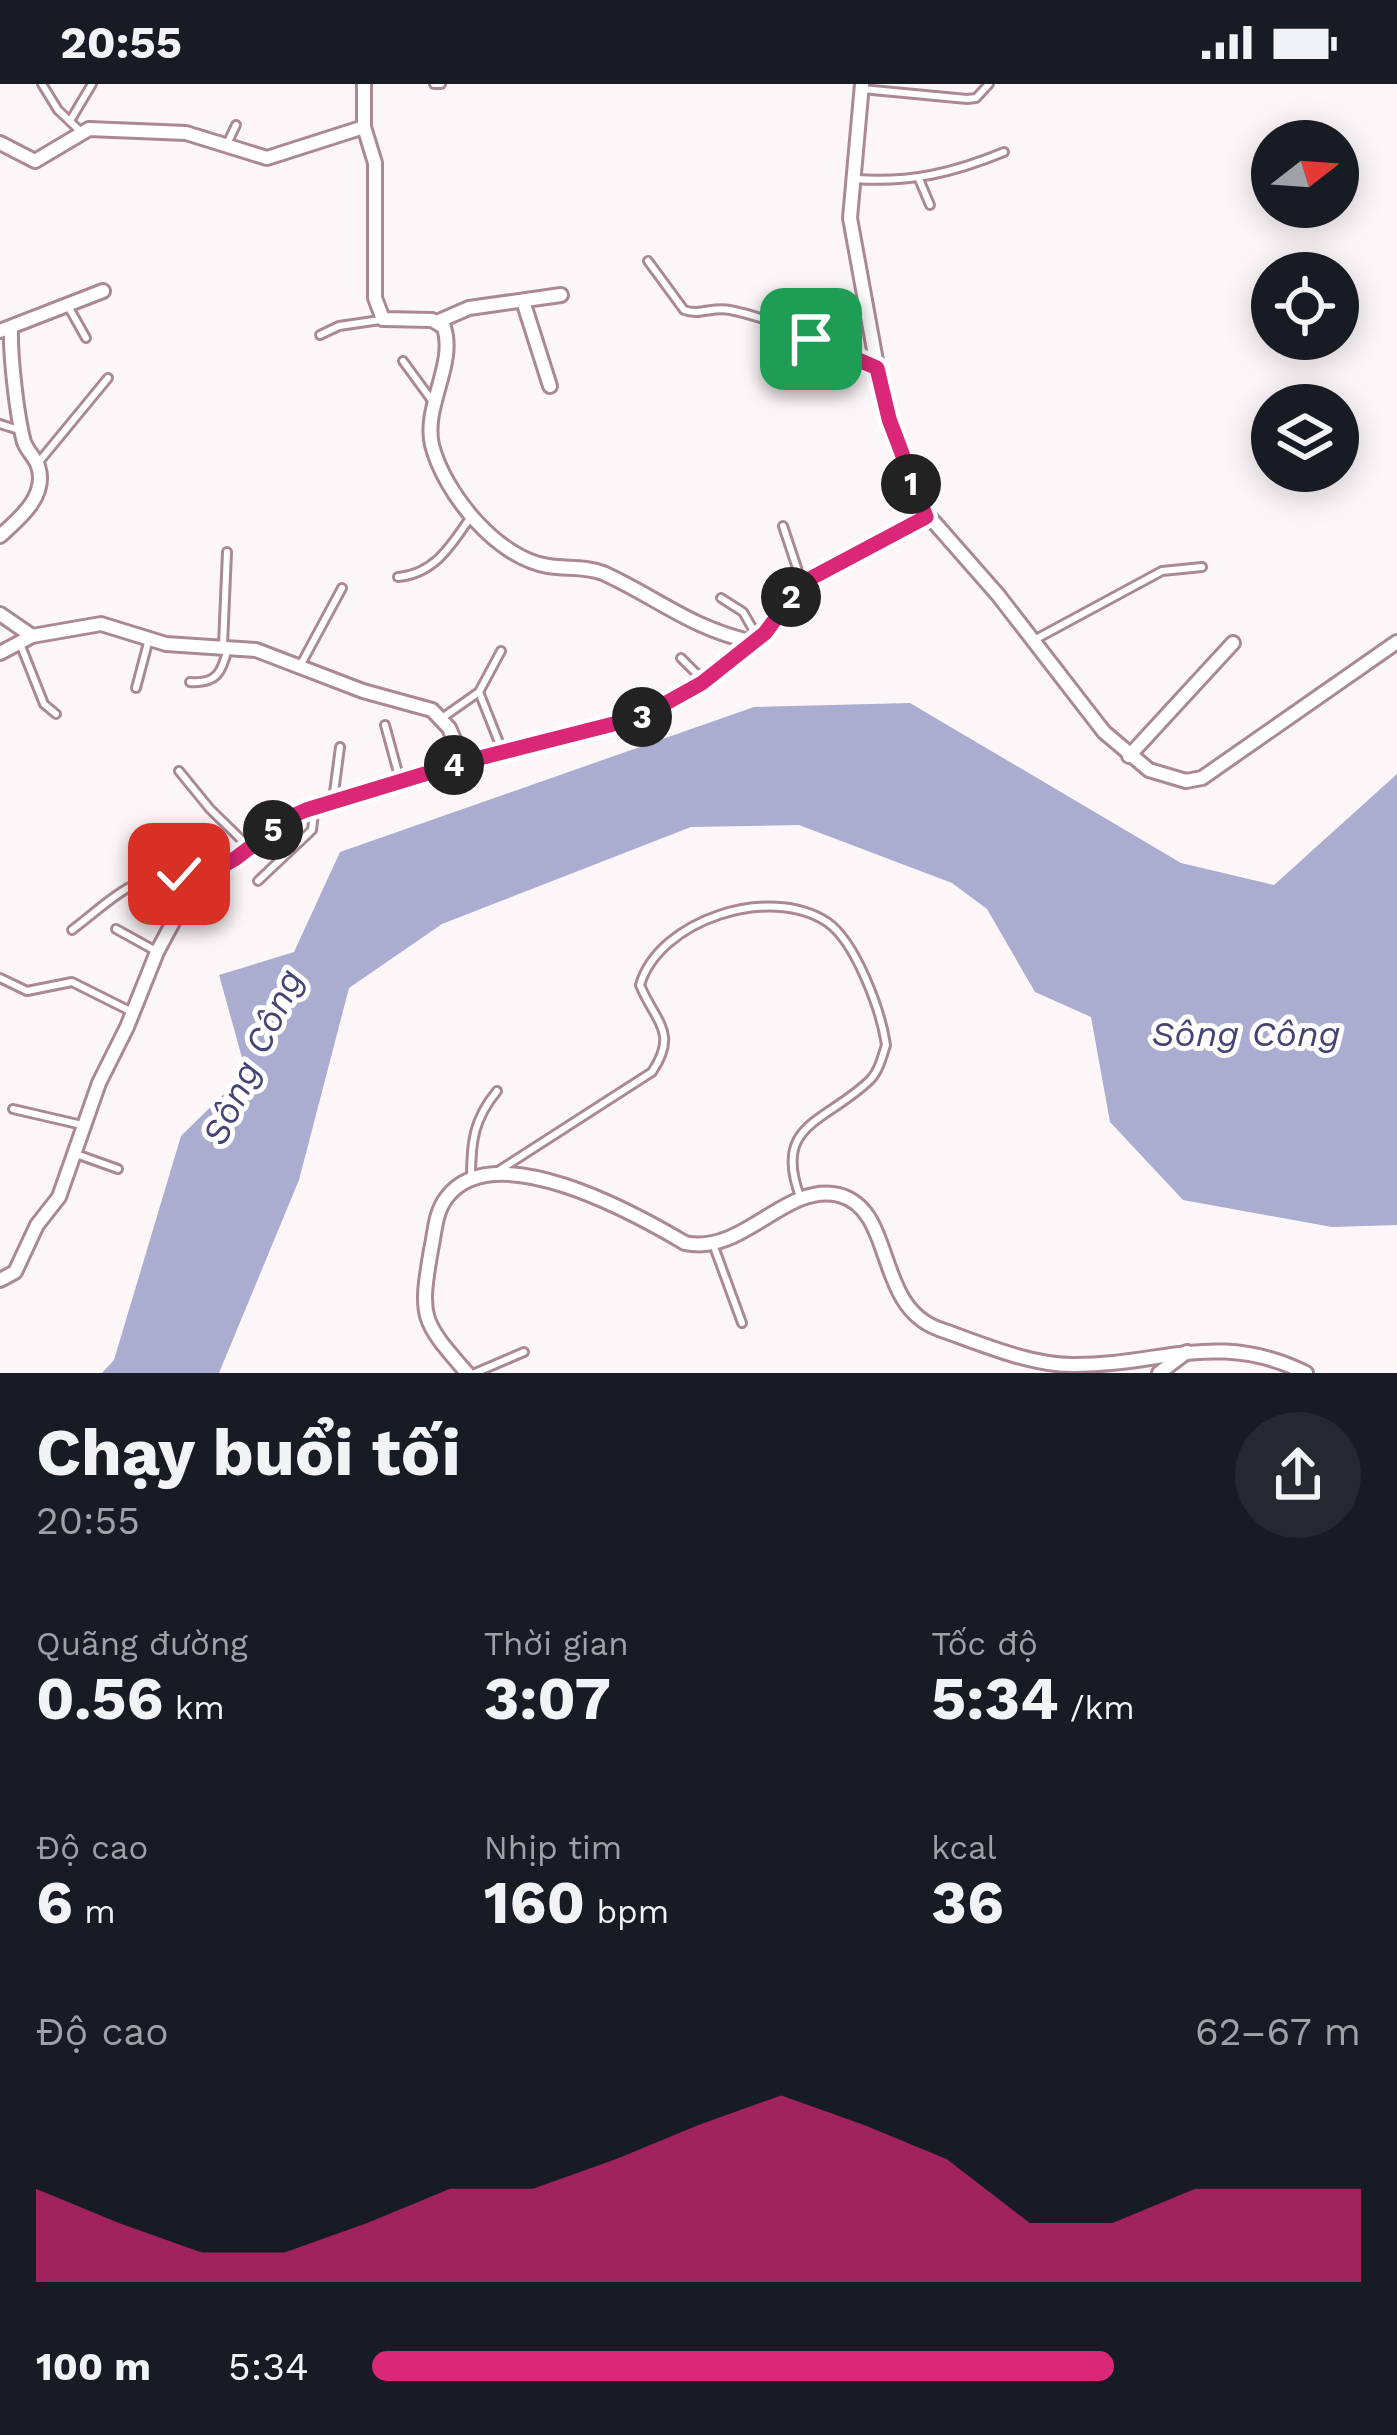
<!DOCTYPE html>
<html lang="vi">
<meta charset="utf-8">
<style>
body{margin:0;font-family:"Work Sans",sans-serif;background:#242831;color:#f1f3f6;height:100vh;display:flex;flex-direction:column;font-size:45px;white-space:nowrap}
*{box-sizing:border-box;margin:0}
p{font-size:39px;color:#9ea1a6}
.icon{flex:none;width:66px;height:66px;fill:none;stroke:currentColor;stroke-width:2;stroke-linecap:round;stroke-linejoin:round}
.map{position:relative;height:1289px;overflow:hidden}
.sheet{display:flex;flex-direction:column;background:#171b24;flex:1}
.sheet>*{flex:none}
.needle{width:78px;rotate:73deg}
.fabs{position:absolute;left:1251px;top:36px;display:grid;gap:24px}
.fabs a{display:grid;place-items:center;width:108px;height:108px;border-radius:50%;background:#171b24;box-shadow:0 6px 30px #0003;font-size:60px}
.pin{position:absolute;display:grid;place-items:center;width:102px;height:102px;color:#fff;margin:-51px;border-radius:24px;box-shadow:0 6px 18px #0006}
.km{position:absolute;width:60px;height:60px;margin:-30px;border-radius:50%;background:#222;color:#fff;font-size:33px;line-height:60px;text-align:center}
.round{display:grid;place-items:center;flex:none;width:126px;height:126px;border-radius:63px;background:#242831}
.headline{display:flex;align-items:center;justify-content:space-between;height:204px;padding:0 36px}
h1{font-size:66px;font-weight:700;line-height:90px}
.stats{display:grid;grid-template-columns:repeat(3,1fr);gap:18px;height:204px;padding:12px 36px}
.stats div{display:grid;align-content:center}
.stats b{font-size:60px;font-weight:700}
.stats small{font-size:33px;font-weight:400}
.stats p{font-size:33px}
.chart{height:336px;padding:24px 36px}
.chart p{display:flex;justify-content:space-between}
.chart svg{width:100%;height:216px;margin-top:12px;fill:#db2777;opacity:.7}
ul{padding:0 36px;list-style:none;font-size:39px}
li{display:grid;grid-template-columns:192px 144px 1fr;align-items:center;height:90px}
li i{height:30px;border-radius:15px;background:#db2777}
.status{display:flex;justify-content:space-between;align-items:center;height:84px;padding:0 60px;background:#171b24;direction:ltr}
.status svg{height:33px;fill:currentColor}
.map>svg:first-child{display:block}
.water{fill:#aaacd0}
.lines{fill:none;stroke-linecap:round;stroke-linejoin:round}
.service-casing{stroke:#aa8896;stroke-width:12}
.minor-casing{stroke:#aa8896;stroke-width:18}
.service{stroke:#fff;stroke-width:6}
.minor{stroke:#fff;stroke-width:12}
.route-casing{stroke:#fff;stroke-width:24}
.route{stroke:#db2777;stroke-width:15}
.labels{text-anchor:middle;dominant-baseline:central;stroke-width:10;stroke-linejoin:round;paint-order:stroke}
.water-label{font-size:36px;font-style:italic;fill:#444475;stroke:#fff}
</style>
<div class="status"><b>20:55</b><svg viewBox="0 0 49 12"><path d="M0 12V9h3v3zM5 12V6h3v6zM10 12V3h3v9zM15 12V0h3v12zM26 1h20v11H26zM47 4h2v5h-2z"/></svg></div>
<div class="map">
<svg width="1397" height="1289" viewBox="0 0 1397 1289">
<rect width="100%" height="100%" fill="#fdf6f9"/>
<path class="water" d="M910 619 1181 779 1274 801 1397 690V1141L1332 1143 1183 1116 1110 1038 1091 933 1035 908 987 825 952 799 799 741 691 743 442 840 349 904 299 1096 219 1289H102L114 1276 181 1052 246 988 219 891 294 868 340 768 754 623Z"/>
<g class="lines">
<defs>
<g id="service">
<path d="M42 0 58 26 80 47"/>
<path d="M434 0H441"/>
<path d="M862 5 967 15 976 14 989 0"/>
<path d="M70 37 92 0"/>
<path d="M227 60 236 41"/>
<path d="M855 95C910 99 953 89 1004 68"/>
<path d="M919 95 930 121"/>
<path d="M648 177 684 226C700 232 713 222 730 226 780 236 827 262 874 282"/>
<path d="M68 222 86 254"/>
<path d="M320 251 339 242 380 236"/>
<path d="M403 277 433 318"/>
<path d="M0 340 19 346"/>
<path d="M38 379 108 294"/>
<path d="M783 442 801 496"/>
<path d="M398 493C434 490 451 462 470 434"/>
<path d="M721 514 743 528 758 554"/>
<path d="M1036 555 1162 487 1202 483"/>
<path d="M223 561 227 468"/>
<path d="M21 562 44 620 56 630"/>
<path d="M681 574 696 589 706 592"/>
<path d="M300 582 342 504"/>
<path d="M190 598C217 600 222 588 228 564"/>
<path d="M136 604 149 555"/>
<path d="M479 608 500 661"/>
<path d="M442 634 479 608 501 567"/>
<path d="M385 641 400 696"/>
<path d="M179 687 210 725 250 764"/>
<path d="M333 716 340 663"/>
<path d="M258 797 312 746 314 728"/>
<path d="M116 845 154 866"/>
<path d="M72 846C107 820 150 773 194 799"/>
<path d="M0 894 27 907 72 898 130 927"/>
<path d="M13 1025 82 1041"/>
<path d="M76 1070 118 1085"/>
<path d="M498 1087 652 988C679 948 655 938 640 901 659 836 770 800 827 838 856 858 881 927 886 961 882 973 879 987 870 996 826 1039 771 1039 801 1115"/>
<path d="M471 1093C471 1057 474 1035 497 1007"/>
<path d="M713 1160 742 1239"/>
<path d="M475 1289 524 1268"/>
</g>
<g id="minor">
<path d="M364 0V43L375 79V214L383 235 432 236 444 243C456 281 423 322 432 361 444 409 497 474 548 482 567 485 585 482 603 489 658 514 690 544 753 558"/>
<path d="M862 0 850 134 883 315 919 421 998 511 1104 648 1149 686 1186 697 1202 694 1397 558"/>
<path d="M0 59 35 77 89 45 186 49 267 74 364 43"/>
<path d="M523 217 550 302"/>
<path d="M439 237 469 224 561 211"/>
<path d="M0 247 103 207"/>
<path d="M0 452C19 435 48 412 38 382 35 373 27 367 24 358 17 333 10 271 11 245"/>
<path d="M0 530 32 552"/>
<path d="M0 569 32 552 101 540 166 560 256 566 363 607 432 626 449 644 464 678"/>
<path d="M1129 672 1233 559"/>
<path d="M0 1196 15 1188 37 1141 59 1113 99 999 127 943 157 868 194 799 236 774 298 729 464 678 641 633 702 599 765 549 802 499 926 433"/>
<path d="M467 1289C422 1237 419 1235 431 1166 435 1148 435 1128 447 1113 495 1051 636 1130 685 1159 743 1172 785 1098 839 1111 896 1126 874 1222 939 1245 979 1259 1029 1281 1072 1281 1160 1282 1217 1245 1306 1289"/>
<path d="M1159 1289 1187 1268"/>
</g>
</defs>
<use href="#service" class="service-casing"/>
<use href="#minor" class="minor-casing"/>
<use href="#service" class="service"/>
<use href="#minor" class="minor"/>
</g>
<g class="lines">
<defs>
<path id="route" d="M179 790 194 799 236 774 290 733 306 726 464 678 641 633 702 599 765 549 802 499 926 433 889 335 877 284 811 255"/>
</defs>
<use href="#route" class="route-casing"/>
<use href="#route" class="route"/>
</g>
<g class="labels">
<g class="water-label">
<text x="1246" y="950">Sông Công</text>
<text transform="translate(253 973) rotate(-65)">Sông Công</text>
</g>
</g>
</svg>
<div class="fabs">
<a><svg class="needle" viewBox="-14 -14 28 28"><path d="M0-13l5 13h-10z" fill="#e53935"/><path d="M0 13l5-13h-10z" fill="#9ea1a6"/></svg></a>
<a><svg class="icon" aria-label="locate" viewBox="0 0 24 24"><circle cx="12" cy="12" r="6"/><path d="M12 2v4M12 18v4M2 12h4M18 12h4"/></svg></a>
<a><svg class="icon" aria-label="layers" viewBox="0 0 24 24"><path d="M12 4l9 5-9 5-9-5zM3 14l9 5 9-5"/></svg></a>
</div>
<div class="pin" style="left:811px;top:255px;background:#1e9e55"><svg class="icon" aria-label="arrive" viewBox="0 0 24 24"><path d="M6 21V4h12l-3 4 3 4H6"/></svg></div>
<div class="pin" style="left:179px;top:790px;background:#d93025"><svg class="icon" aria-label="check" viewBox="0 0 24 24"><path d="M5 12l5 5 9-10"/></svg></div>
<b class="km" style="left:911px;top:400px">1</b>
<b class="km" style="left:791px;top:513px">2</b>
<b class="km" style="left:642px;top:633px">3</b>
<b class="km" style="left:454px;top:681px">4</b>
<b class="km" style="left:273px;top:746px">5</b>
</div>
<section class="sheet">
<div class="headline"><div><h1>Chạy buổi tối</h1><p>20:55</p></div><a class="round"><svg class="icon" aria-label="share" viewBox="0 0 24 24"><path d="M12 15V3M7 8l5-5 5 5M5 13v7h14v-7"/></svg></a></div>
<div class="stats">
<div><p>Quãng đường</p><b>0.56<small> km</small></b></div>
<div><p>Thời gian</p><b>3:07</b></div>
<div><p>Tốc độ</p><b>5:34<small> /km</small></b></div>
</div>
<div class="stats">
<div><p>Độ cao</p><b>6<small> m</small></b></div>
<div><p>Nhịp tim</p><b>160<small> bpm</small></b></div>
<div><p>kcal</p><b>36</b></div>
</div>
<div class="chart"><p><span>Độ cao</span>62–67 m</p>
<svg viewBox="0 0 160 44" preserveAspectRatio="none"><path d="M0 44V25L10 32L20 38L30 38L40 32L50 25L60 25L70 19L80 12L90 6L100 12L110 19L120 32L130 32L140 25L150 25L160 25V44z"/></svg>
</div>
<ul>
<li><b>100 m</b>5:34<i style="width:75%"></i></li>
</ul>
</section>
